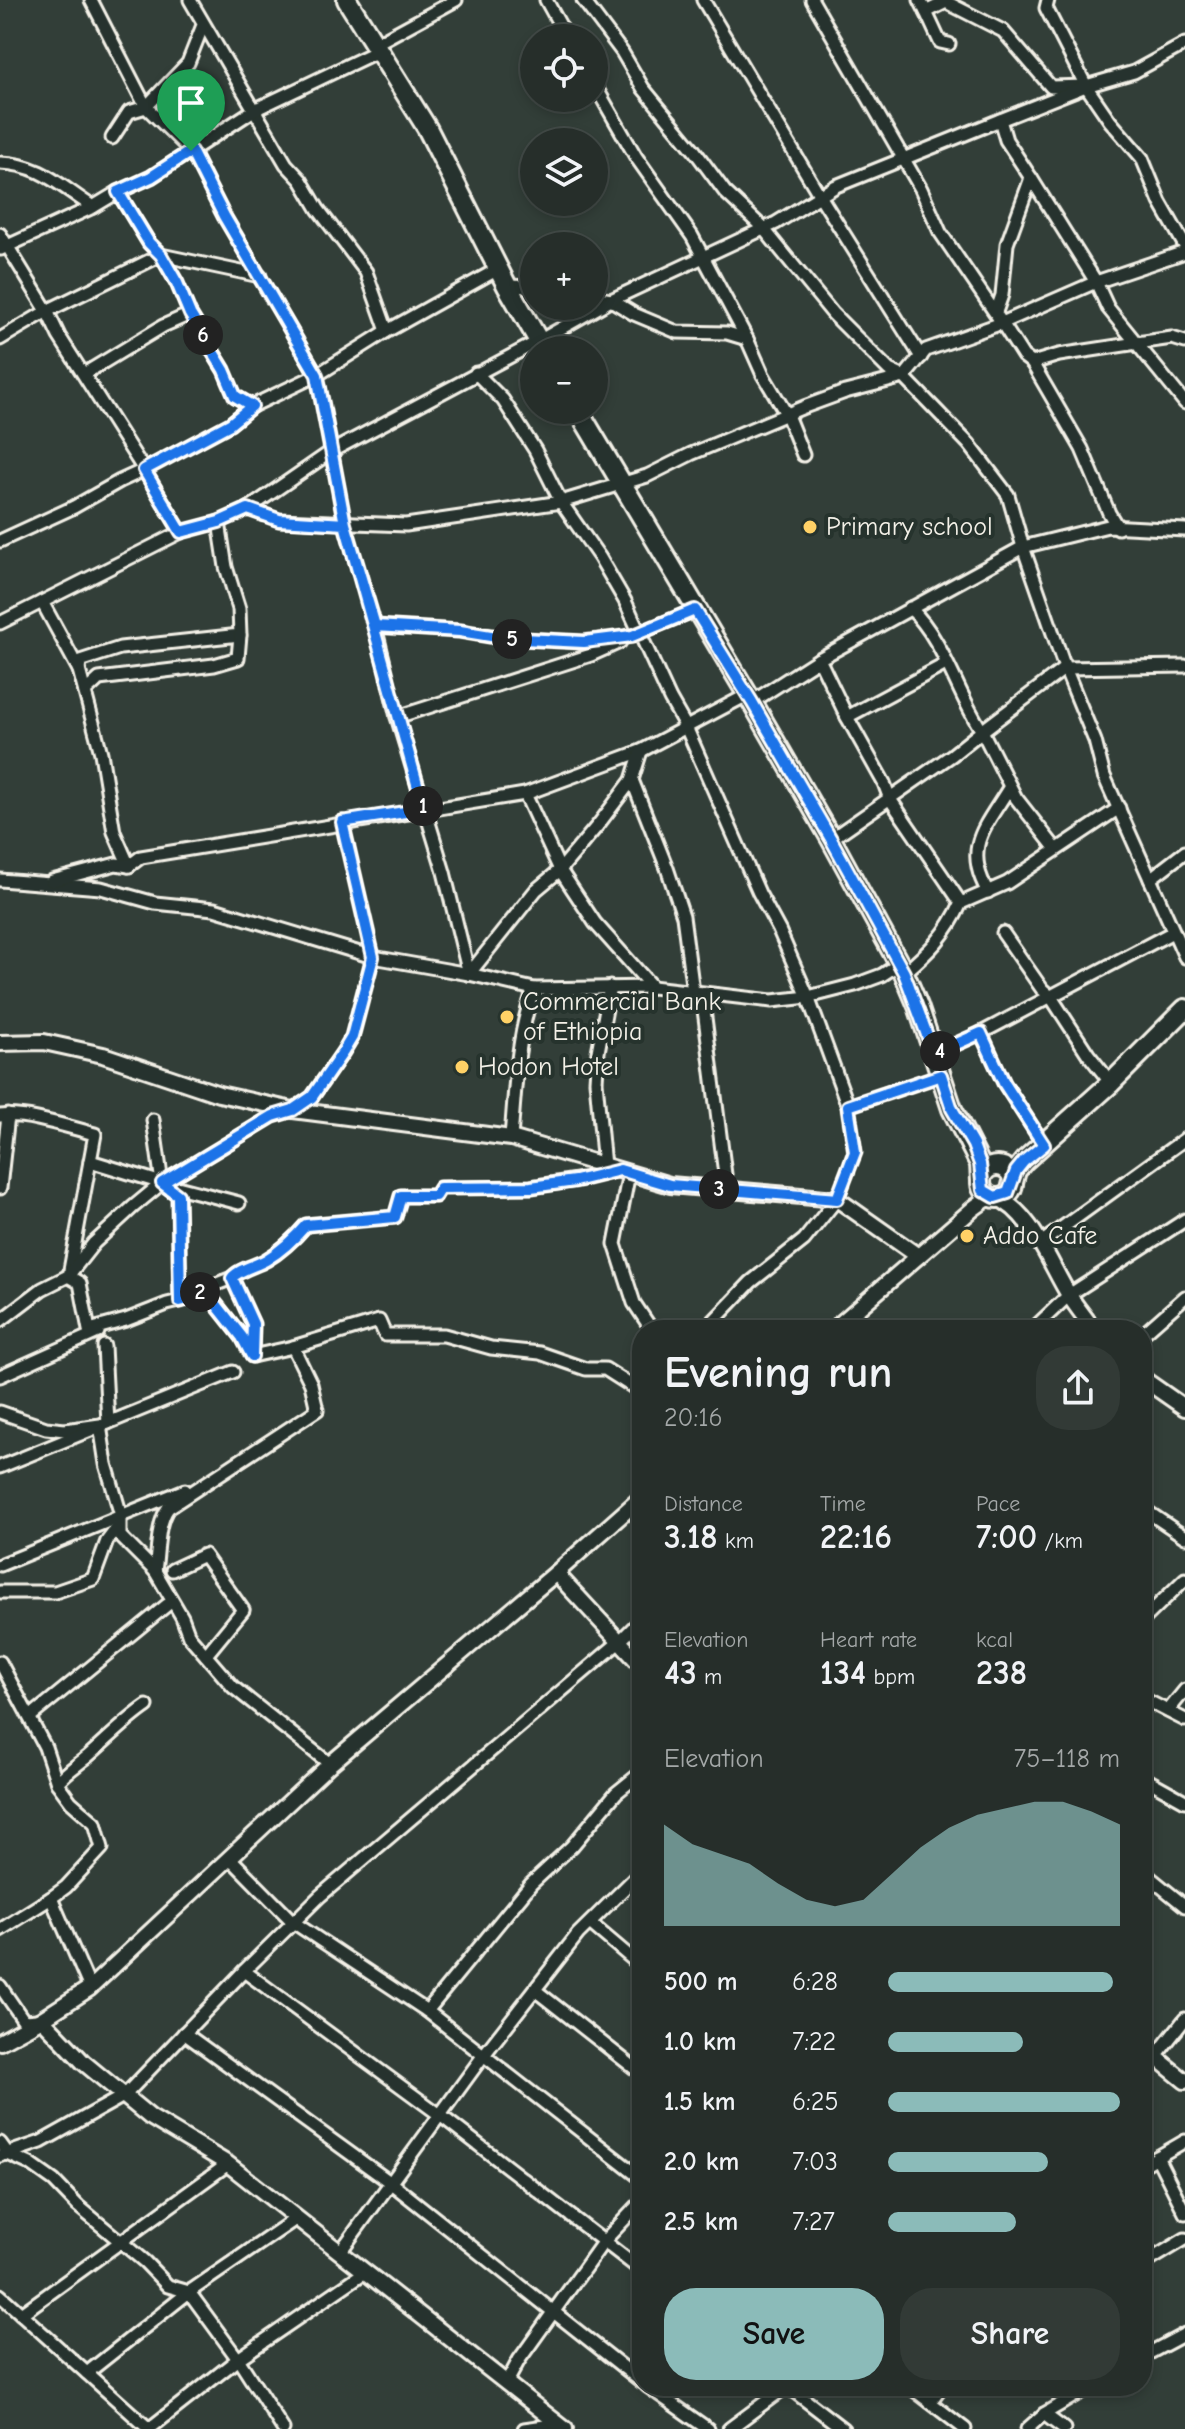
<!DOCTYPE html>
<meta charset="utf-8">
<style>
body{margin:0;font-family:"Comic Neue",sans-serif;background:#323a36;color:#f1f3f6;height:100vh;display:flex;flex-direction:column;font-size:30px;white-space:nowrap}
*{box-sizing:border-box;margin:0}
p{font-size:26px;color:#a4a8a8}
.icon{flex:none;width:44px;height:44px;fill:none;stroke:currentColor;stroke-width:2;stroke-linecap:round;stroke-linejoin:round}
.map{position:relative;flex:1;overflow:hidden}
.drawer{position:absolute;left:632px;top:1320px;width:520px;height:1076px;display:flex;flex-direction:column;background:#262e2a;border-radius:32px;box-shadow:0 4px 12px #0003,0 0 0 2px #424a47}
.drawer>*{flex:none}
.buttons{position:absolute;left:520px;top:24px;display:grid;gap:16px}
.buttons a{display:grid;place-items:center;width:88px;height:88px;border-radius:50%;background:#262e2a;box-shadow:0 4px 12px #0003,0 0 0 2px #424a47;font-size:40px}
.pin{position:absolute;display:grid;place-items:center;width:68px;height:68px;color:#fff;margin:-82px -34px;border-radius:50% 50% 50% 0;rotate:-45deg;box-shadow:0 0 8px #0007}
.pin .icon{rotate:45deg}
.km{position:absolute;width:40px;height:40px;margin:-20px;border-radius:50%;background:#222;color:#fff;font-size:22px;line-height:40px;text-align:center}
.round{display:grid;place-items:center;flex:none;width:84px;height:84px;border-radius:32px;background:#323a36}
.headline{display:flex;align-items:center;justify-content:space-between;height:136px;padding:0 32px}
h1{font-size:44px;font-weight:800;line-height:60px}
.figures{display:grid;grid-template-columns:repeat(3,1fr);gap:12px;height:136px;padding:8px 32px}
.figures div{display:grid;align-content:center}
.figures b{font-size:34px;font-weight:800}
.figures small{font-size:22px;font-weight:400}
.figures p{font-size:22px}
.chart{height:224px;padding:16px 32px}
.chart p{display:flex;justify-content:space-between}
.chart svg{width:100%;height:144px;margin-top:8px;fill:#8bbbb9;opacity:.7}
.cta{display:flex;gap:16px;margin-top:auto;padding:16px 32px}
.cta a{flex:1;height:92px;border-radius:32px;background:#8bbbb9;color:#111;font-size:32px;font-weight:800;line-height:92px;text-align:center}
.cta a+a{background:#323a36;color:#f1f3f6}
ul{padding:0 32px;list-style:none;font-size:26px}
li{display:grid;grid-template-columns:128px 96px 1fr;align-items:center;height:60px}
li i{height:20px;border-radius:10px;background:#8bbbb9}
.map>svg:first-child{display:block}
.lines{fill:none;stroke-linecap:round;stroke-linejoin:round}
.minor-casing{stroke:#f4f1e8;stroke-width:17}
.tertiary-casing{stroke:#f4f1e8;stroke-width:20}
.primary-casing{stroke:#f4f1e8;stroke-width:24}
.minor{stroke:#26332d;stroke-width:11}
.tertiary{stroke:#26332d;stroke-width:14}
.primary{stroke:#26332d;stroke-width:18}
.route-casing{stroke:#fff;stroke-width:16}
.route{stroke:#1a73e8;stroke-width:10}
.poi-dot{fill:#ffd166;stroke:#26332d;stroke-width:3}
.labels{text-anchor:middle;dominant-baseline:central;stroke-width:8;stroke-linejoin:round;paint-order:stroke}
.poi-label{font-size:26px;fill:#f4f1e8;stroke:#26332d;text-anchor:start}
</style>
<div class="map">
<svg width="1185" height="2429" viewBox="0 0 1185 2429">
<rect width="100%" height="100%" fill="#323e38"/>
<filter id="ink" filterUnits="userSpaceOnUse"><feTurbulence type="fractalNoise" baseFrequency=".0125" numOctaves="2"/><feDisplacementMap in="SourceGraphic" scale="16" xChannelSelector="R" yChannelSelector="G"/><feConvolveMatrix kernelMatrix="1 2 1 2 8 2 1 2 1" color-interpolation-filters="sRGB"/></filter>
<g filter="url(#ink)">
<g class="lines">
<defs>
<g id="minor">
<path d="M190 0 286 164 301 180 318 209 366 272 387 331"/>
<path d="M546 0 567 38"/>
<path d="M583 0 622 52 643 88 694 150 725 192 763 228 833 314 889 370 904 377 969 444 1008 495 1023 547 1065 668 1095 741 1104 776 1185 957"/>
<path d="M703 0 820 196 921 357"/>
<path d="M812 0 921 189 940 232 1002 323 1096 282 1185 252"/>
<path d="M920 0 926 12 946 2 1003 31 1051 87 1086 86 1110 121 1142 158 1160 202 1185 246"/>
<path d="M926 12 940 42 949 44"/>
<path d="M375 44 456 0"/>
<path d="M594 84 636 157 692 236 747 339 763 375 787 415 803 455"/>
<path d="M1086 86 1134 72 1185 44"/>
<path d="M112 138 129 112 146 107 188 63 203 25"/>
<path d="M0 163C41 164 60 186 93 207L118 192 149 243 161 255 260 276"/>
<path d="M1031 178 1096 282 1108 308 1185 403"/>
<path d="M118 192 151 177 254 110 380 50"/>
<path d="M0 234 47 311 59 336 144 470 181 532"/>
<path d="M1 249 93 207"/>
<path d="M507 286 534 287"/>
<path d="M594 297 611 300 634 314 677 332 727 333 747 339"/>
<path d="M996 312 1002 295 1007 244 1031 178 1006 140 1000 120 1086 86 1046 8 1048 0"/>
<path d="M0 339 47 311 161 255 177 283 190 314 224 370 235 396 252 406"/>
<path d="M1032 363 1082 449 1109 513 1118 528"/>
<path d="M476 373 503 400 535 450 561 502 600 558 625 601 670 699 686 727 759 893 779 930 808 997 848 1106 855 1152 837 1199 804 1240 751 1282 705 1330"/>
<path d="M84 374 163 326 190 314"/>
<path d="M248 509 279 520 406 525 561 502 647 476 691 454 804 407 845 392 904 377 926 350 1002 323 1023 356 1032 363 1059 355 1137 343 1172 338 1185 342"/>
<path d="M0 541 74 507 120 481 144 470 230 424 252 406 317 375 224 216 191 151 146 107 91 0"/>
<path d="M42 602 79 670 101 753 114 832 129 866"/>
<path d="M0 623 181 532 219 522 248 509 332 451 539 341 611 300 776 223 836 186 1000 120"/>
<path d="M375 626 460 631 503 638 584 642 632 636 695 610"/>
<path d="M819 659 847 717 884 783 890 799 961 903"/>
<path d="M79 670 80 661 120 648 240 635 239 609 226 567 219 522"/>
<path d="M85 692 99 679 214 665 238 658 240 635"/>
<path d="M752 702 819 659 1023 547 1108 526 1185 530"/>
<path d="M397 717 591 655 620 642"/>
<path d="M847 717 946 664"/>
<path d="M632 780 667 868 683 916 693 992"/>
<path d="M525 794 560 870 595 923 652 987"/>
<path d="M831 839 952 755 982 731C956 692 944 640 910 608"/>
<path d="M1056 849 1016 798 982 731 1065 668 1185 666"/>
<path d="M1150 879 1185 852"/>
<path d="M0 880 101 888 155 903 214 909 373 957 469 974 534 989 652 987 772 1001 808 997 855 985 882 975 899 964"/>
<path d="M52 881 116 864 129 866 141 857 525 794 641 751 747 695"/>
<path d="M988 892C962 847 986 826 1009 788"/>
<path d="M1003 933 1042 989 1051 997 1088 1054 1111 1083"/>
<path d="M904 973C930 951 947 934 961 903L1007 883 1119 808"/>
<path d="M469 974 444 872 397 717 375 626 345 524 317 375 387 331 498 269"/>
<path d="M469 974 536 890 560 870 598 825 632 780 641 751"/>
<path d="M702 994 727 1190"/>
<path d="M981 1033 1173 932"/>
<path d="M934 1054 981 1033 1004 1083 1044 1145"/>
<path d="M848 1106 941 1075"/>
<path d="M0 1116C28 1113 68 1127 95 1134L70 1270"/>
<path d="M153 1120 162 1183 178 1195 180 1301"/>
<path d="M511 1138C515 1088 517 1036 534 989"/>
<path d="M90 1161 162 1183 239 1203"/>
<path d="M604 1166 596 1081 598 1052 610 987"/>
<path d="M629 1173 615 1244 634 1303 652 1330"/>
<path d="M0 1188 8 1115"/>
<path d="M1041 1243 1185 1139"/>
<path d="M68 1276 80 1283 89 1330 126 1320 167 1304 192 1298 204 1289 242 1337 252 1356"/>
<path d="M204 1289 232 1278"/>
<path d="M0 1321 42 1289 68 1276 94 1243 133 1207 162 1183 273 1116 293 1110 312 1097 343 1052 352 1037 373 957 342 822"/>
<path d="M1032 1330 1069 1295 1185 1220"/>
<path d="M1142 1335 1185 1297"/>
<path d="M104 1346 108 1423"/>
<path d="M293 1347 252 1356 253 1324 232 1278C239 1269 256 1266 266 1260 282 1251 294 1239 306 1225L395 1217 401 1196H435L440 1188 531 1187 583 1179 620 1170"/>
<path d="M0 1376 98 1332"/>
<path d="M0 1412 46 1428 65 1430 100 1425 106 1464 120 1512V1536L155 1571 182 1617 189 1636 233 1687 330 1764"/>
<path d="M0 1467 233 1372"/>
<path d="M1142 1508 1185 1537"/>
<path d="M0 1565 185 1490"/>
<path d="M172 1570 204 1555 243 1610 206 1655"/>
<path d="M155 1571C158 1553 157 1523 168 1508L317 1410 311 1384 293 1347 379 1321 385 1335H444L491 1348 540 1353 586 1369H605L638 1390 642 1386"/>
<path d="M0 1592H55L93 1579 107 1541 119 1525"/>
<path d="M1142 1621 1185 1579"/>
<path d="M0 1662 45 1747 57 1783 71 1802 95 1823 102 1848 66 1887 51 1898 90 1988"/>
<path d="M1142 1698 1185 1720"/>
<path d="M1168 1711 1185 1690"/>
<path d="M30 1717 167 1605"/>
<path d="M1142 1777 1185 1801"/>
<path d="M57 1783C66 1772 76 1766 87 1757 107 1740 125 1721 147 1706"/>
<path d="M229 1857 293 1922 427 2011 642 2179"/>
<path d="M1142 1871 1185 1906"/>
<path d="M590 1923 642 1967"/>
<path d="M0 1930 51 1898"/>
<path d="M244 1971 440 2115 642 2271"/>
<path d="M0 1986 24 2021 37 2020"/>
<path d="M535 1990 642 2074"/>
<path d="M427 2011 531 1884 572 1846 616 1793 642 1772"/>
<path d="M184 2033 391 2183 642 2382"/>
<path d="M1155 2057 1185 2019"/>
<path d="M0 2143 8 2154 30 2164 54 2181 78 2206 145 2262 168 2286 189 2292 238 2359 283 2429"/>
<path d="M0 2156 41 2142 125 2095 244 1971 320 1896 618 1643 642 1619"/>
<path d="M1157 2157 1185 2213"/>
<path d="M1142 2166 1185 2141"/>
<path d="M340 2252 483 2056 578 1934 642 1871"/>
<path d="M1142 2265 1185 2239"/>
<path d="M0 2295 149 2429"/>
<path d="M21 2314 228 2164"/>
<path d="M1142 2357 1185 2334"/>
<path d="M87 2373 189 2292 297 2218"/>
<path d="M506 2384 519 2360 604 2241 642 2201"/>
<path d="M647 2386 708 2429"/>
<path d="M787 2386 843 2429"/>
<path d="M909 2386 965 2429"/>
<path d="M930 2402 942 2386"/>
<path d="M1044 2414 1064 2429"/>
<path d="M149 2429 238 2359 365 2272"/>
<path d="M524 2429 559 2424"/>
<path d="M729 2429 787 2386"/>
<path d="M1027 2429 1044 2414 1091 2386"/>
</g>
<g id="tertiary">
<path d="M0 1043 44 1042 103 1055 219 1094 293 1110 511 1138 670 1185 837 1199 918 1256"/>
<path d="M833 1330 974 1208 985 1200 995 1197C1031 1210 1050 1265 1069 1295 1076 1307 1086 1318 1094 1330"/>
<path d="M1142 1378 1185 1408"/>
<path d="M556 1573 642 1666"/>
<path d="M42 2019 83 2062 150 2117 228 2164 565 2429"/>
<path d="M0 2042 42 2019 90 1988 330 1764 556 1573 642 1497"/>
<path d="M1142 2046 1185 2081"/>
</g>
<g id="primary">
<path d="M347 0 427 128 507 286 544 350"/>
<path d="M578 410 752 702 831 839 904 973 918 1006 952 1109 980 1164 981 1181"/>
<circle cx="997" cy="1182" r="16"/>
<path d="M1012 1186 1016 1171 1024 1161 1111 1083 1185 1009"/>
</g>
</defs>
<use href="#minor" class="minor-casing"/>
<use href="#tertiary" class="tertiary-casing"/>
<use href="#primary" class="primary-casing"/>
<use href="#minor" class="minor"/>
<use href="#tertiary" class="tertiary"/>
<use href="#primary" class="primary"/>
</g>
</g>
<g class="lines" filter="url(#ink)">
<defs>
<path id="route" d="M191 151 224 216 317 375 345 524 424 809 342 822 373 957 352 1037 343 1052 312 1097 293 1110 273 1116 162 1183 178 1195 180 1301 192 1298 204 1289 242 1337 252 1356 253 1324 232 1278C239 1269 256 1266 266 1260 283 1250 294 1239 306 1225L395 1217 401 1196H435L440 1188 531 1187 575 1181 620 1170 670 1185 837 1199 855 1152 848 1106 941 1075 952 1109 973 1145 980 1164 983 1190 995 1197 1008 1193 1016 1171 1024 1161 1044 1145 1004 1083 981 1033 934 1054 904 973 831 839 752 702 695 610 632 636 584 642 503 638 460 631 375 626 345 524 279 520 248 509 219 522 181 532 144 470 230 424 252 406 235 396 224 370 190 314 177 283 161 255 149 243 118 192 151 177 191 151"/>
</defs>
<use href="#route" class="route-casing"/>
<use href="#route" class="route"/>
</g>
<g class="poi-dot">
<circle cx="810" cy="527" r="8"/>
<circle cx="507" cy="1017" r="8"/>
<circle cx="462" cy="1067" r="8"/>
<circle cx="967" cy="1236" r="8"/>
</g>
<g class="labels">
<g class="poi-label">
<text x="826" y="527">Primary school</text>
<text x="523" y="1002">Commercial Bank<tspan x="523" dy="30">of Ethiopia</tspan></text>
<text x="478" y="1067">Hodon Hotel</text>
<text x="983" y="1236">Addo Cafe</text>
</g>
</g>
</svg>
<div class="buttons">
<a><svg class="icon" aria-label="locate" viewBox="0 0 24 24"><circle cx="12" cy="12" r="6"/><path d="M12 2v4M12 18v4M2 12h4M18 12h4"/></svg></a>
<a><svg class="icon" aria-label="layers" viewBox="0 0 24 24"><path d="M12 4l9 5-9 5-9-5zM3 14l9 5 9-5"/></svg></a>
<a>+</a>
<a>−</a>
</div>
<div class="pin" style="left:191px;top:151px;background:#1e9e55"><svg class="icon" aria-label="arrive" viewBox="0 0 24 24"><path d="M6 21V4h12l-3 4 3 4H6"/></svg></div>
<b class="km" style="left:423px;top:806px">1</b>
<b class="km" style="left:200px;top:1292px">2</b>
<b class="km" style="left:719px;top:1189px">3</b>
<b class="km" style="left:940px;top:1051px">4</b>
<b class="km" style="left:512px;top:639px">5</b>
<b class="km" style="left:203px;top:335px">6</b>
<section class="drawer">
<div class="headline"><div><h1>Evening run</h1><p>20:16</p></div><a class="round"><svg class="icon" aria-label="share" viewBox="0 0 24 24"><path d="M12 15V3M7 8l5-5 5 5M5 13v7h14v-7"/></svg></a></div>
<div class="figures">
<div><p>Distance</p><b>3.18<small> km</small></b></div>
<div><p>Time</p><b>22:16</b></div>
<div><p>Pace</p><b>7:00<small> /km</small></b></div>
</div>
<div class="figures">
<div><p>Elevation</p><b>43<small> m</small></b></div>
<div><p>Heart rate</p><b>134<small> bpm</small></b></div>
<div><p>kcal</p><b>238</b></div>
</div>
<div class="chart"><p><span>Elevation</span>75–118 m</p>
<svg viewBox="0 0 160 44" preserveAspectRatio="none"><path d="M0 44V13L10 19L20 22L30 25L40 31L50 36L60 38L70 36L80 28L90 20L100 14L110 10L120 8L130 6L140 6L150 9L160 13V44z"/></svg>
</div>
<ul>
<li><b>500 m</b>6:28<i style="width:97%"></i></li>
<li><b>1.0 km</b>7:22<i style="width:58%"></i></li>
<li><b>1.5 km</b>6:25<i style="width:100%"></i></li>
<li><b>2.0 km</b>7:03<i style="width:69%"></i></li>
<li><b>2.5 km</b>7:27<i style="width:55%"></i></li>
</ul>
<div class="cta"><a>Save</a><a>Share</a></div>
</section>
</div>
